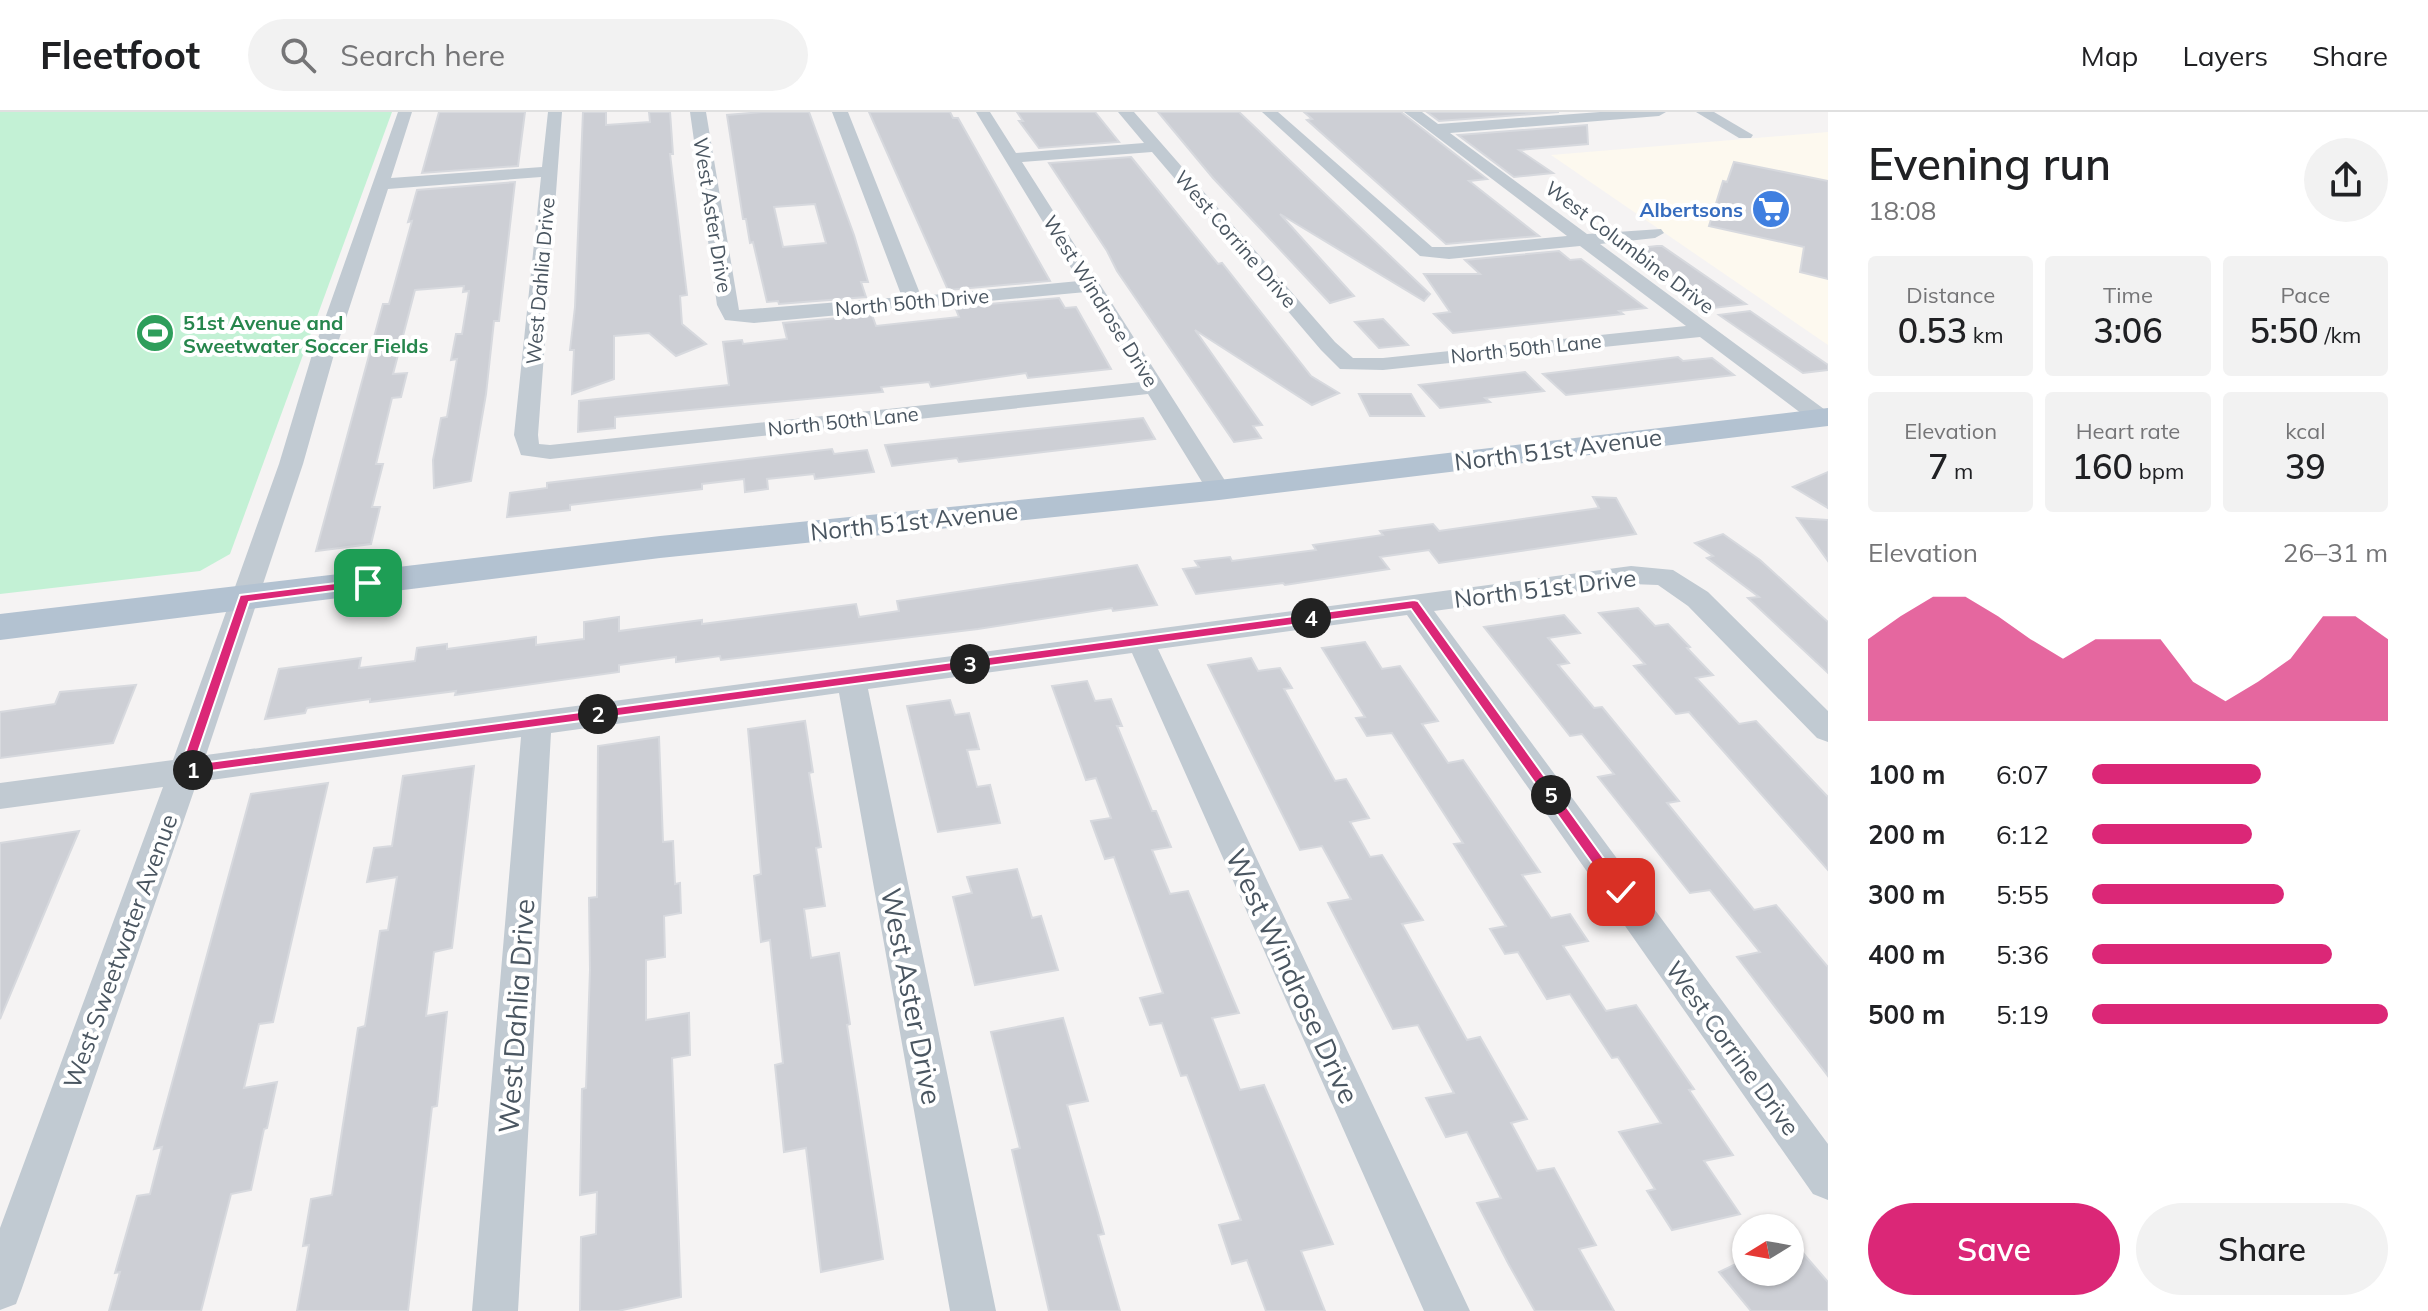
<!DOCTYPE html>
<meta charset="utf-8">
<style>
body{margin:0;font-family:Mulish,sans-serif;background:#f2f2f2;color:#202124;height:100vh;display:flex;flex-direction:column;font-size:30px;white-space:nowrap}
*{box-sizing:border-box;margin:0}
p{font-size:26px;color:#757577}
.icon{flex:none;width:44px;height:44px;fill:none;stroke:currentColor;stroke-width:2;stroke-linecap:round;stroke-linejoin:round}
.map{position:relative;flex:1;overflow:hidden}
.sheet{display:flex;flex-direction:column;background:#fff;width:600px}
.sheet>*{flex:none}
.needle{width:52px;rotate:259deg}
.fabs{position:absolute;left:1732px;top:1102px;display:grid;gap:16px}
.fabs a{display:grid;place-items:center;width:72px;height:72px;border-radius:50%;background:#fff;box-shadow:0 2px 6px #0004;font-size:40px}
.pin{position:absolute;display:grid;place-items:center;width:68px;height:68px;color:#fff;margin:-34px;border-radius:16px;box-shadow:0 4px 12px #0006}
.km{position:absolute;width:40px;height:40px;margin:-20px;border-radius:50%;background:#222;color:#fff;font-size:22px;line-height:40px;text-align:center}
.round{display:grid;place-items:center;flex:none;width:84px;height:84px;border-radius:42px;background:#f2f2f2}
.headline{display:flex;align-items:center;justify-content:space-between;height:136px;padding:0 40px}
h1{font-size:44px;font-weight:600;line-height:60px}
.metrics{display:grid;grid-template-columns:repeat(3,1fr);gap:12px;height:136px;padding:8px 40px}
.metrics div{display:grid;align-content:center;border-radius:8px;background:#f2f2f2;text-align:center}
.metrics b{font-size:34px;font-weight:600}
.metrics small{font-size:22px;font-weight:400}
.metrics p{font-size:22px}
.chart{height:224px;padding:16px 40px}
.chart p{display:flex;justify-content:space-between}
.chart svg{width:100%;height:144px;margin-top:8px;fill:#db2777;opacity:.7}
.primary-button{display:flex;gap:16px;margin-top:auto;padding:16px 40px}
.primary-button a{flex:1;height:92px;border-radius:48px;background:#db2777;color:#fff;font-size:32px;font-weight:600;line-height:92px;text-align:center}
.primary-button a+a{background:#f2f2f2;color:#202124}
ul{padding:0 40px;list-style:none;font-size:26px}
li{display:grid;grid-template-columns:128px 96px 1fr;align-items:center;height:60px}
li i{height:20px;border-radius:10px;background:#db2777}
header{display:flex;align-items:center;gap:48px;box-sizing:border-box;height:112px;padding:0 40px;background:#fff;border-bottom:2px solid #e0e0e0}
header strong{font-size:38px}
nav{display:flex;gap:44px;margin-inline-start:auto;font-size:28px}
.search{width:560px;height:72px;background:#f2f2f2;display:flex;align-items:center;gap:20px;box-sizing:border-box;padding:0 28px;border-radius:44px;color:#757577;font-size:30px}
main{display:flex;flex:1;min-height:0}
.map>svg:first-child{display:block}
.commercial{fill:#fdf9ef}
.green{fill:#c3f1d5}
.building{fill:#cdcfd5;stroke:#d7d9de;stroke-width:2;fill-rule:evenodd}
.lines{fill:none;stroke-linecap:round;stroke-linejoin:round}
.minor{fill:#c1cad2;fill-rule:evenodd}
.major{fill:#b3c2d1;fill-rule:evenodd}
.route{fill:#db2777;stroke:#fff;stroke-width:2}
.labels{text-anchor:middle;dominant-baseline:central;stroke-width:8;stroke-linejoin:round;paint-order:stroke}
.far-shop-label{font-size:20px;font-weight:bold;fill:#366cbe;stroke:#fff;text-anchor:end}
.far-street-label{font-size:20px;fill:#4a5661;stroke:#fff}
.far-leisure-label{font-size:20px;font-weight:bold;fill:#27864d;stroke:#fff;text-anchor:start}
.street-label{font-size:24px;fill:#4a5661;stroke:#fff}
.near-street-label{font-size:28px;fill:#4a5661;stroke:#fff}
</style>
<header>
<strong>Fleetfoot</strong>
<div class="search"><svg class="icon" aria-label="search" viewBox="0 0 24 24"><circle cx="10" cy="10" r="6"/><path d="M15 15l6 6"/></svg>Search here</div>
<nav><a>Map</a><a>Layers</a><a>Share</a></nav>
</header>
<main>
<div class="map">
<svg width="1828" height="1199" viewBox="0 0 1828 1199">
<rect width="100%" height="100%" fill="#f5f3f3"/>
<path class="commercial" d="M1828 20V233L1551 43Z"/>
<path class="green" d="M0 0H392L230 442 200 459 0 482Z"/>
<g class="building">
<path d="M439 0H525L518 54 422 61Z"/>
<path d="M583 0H606V13L650 10 649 0H670L673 42H670L687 183 680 184 682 212 706 232 676 244 649 221 614 224V267L572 282 574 238H570L575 195Z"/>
<path d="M762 0H809L854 123 868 170H861L866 185 779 192 778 189 767 190 753 130 750 131 746 107H743L727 3ZM815 92 826 131 783 135 774 95Z"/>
<path d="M869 0H950L953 6H958L1050 169 948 178Z"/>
<path d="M1017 0H1095L1119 30 1039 36 1019 9H1023Z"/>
<path d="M1158 0H1239L1430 182 1424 189 1280 102 1354 184 1330 191 1213 66Z"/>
<path d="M1304 0H1401L1487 67 1469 69 1539 124 1446 132 1307 8 1312 7Z"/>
<path d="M1427 0H1559L1439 9Z"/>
<path d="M1587 13 1588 32 1519 38 1553 61 1514 65 1458 23Z"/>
<path d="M1131 45 1218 152 1222 151 1311 264 1339 281 1312 293 1195 218 1262 313 1253 314 1261 326 1234 330 1117 159 1107 139 1049 51Z"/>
<path d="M1734 50 1828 69V167L1800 160 1804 135 1709 114 1723 69 1727 70Z"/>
<path d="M515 70 499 209H494L486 282 471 369 434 376 433 348 441 306 447 305 457 247 451 248 456 222H462L469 179 463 180 464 174 415 178 393 262 407 261 401 285 392 286 376 352H383L372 395H380L371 432 316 439 383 192H389L412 109 408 110 417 78Z"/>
<path d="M1657 134H1662L1746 192 1713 196 1631 137Z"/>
<path d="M1559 139 1570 148 1581 147 1646 196 1619 199 1623 202 1453 221 1434 202 1450 200 1424 162H1480L1465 148Z"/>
<path d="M1059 186 1065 196 1076 195 1111 257 1028 266 1026 261 931 275 929 270 881 275 883 280 615 305V316L578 320 579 289 729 273 723 230 742 228 743 232 787 227 783 211 872 203 876 214 959 205 955 195Z"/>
<path d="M1750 199 1828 253V258L1803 261 1719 203Z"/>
<path d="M1383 207 1408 233 1379 236 1355 210Z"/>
<path d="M1678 245 1683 249 1712 246 1734 263 1566 283 1543 262Z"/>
<path d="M1525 260 1544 279 1485 286 1490 290 1440 296 1419 273Z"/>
<path d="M1359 282H1411L1424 304H1370Z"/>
<path d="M1143 306 1155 327 959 350 957 346 892 354 885 333Z"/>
<path d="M832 337 834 342 867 338 874 360 815 367 814 362 767 367 768 377 745 380 744 367 702 372V377L570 393V398L507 405 510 381 547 376V371Z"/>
<path d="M1828 360V396L1793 375Z"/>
<path d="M1593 385 1616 386 1636 422 1439 451 1429 438 1380 445 1389 457 1285 473 1283 471 1196 482 1183 457 1199 455 1195 449 1230 445 1232 449 1316 438 1313 433 1383 423 1380 419 1433 412 1439 419 1599 396Z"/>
<path d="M1797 406 1828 408V449Z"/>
<path d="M1723 422 1760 448 1828 510V561L1748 486 1759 485 1707 446 1713 444 1695 431Z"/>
<path d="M1137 453 1157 493 1113 499 1112 496 978 517 721 548 720 544 676 550V545L619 553V560L455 583 456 579 370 590V587L307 596 305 601 265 607 279 557 361 546 359 556 415 549 417 536 447 532V537L536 525V533L584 527V510L619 505V519L702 508V512L856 492 859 505 899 499 897 489Z"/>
<path d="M1638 496 1655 514 1668 512 1690 535 1687 536 1713 563 1696 566 1739 612 1756 609 1828 685V758L1689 600 1676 602 1634 554 1645 552 1599 501Z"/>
<path d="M1564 503 1580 521 1548 526 1569 551 1558 553 1594 596 1602 595 1679 689 1667 691 1754 798 1776 793 1828 855V964L1737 845 1760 840 1710 778 1690 781 1598 665 1614 662 1582 622 1570 624 1484 515Z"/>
<path d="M1365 530 1382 557 1400 554 1438 609 1422 612 1448 651 1463 648 1540 760 1522 763 1551 806 1570 802 1588 829 1563 834 1606 899 1636 893 1694 977 1689 978 1733 1043 1704 1049 1740 1102 1672 1118 1647 1079 1655 1077 1619 1020 1661 1011 1618 945 1612 946 1570 882 1547 887 1518 840 1505 842 1490 817 1506 814 1454 732 1463 731 1392 621 1367 624 1356 606 1365 605 1322 536Z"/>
<path d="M1251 546 1258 559 1280 556 1292 576 1284 577 1335 669 1346 667 1369 706 1350 710 1370 745 1382 743 1423 808 1402 812 1467 928 1480 925 1527 1007 1511 1011 1537 1059 1554 1056 1596 1133 1579 1137 1614 1199H1535L1508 1151 1477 1091 1501 1086 1467 1020 1446 1025 1426 986 1454 981 1418 913 1393 917 1328 791 1351 787 1322 734 1300 738 1208 553Z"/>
<path d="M1087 569 1095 589 1111 587 1122 614H1117L1152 699H1156L1171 735 1152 738 1170 782 1188 779 1239 901 1212 906 1240 978 1264 973 1333 1132 1301 1139 1325 1199H1266L1247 1148 1232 1152 1219 1113 1241 1108 1187 963 1181 964 1162 911 1150 913 1140 886 1163 881 1114 745 1105 747 1091 709 1111 706 1096 666 1086 668 1052 574Z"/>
<path d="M136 573 113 631 0 646V600L55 592 60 580Z"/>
<path d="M950 588 955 603 969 601 979 637 967 638 977 675 990 673 1000 711 938 720 907 594Z"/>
<path d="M805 609 813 660 809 661 821 735 816 736 825 794 804 797 811 846 839 841 850 912 847 913 883 1147 821 1160 806 1036 784 1040 775 953 783 951 770 828 761 830 754 764 761 762 748 617Z"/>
<path d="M659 625 663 730 673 729 675 772 680 771 681 801 664 804 665 845 646 848V908L689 901 690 943 672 946 681 1185 618 1199H580L581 1125 596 1122 597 1080 580 1083 582 977 586 976 590 858 589 786 597 785 598 634Z"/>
<path d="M474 654 452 836 434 840 426 904 447 900 437 994 432 995 408 1199H297L309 1133 303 1134 311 1087 332 1083 358 916 365 914 380 819 388 818 397 765 367 770 374 736 392 734 403 664Z"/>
<path d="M328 671 273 910 259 912 244 976 277 970 267 1016 264 1017 251 1078 231 1082 201 1199H109L120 1160 115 1161 137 1084 150 1082 162 1035 154 1037 251 682Z"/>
<path d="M79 719 59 766 0 907V731Z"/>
<path d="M1017 757 1032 806 1041 804 1058 858 975 873 953 785 972 781 967 765Z"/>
<path d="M1063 906 1088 989 1067 993 1104 1122 1098 1123 1120 1199H1049L1012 1038 1020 1036 991 920Z"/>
<path d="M1790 1126 1828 1170V1199H1751L1719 1160 1746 1147V1160H1790Z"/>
</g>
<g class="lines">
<g class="minor">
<path d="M398 0H412L391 66 542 55 548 0H562L538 323 539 332 550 333 1141 270 1086 180 754 211 725 208 717 193 690 0H706L739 198 902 185 832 0H848L921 184 1079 169 976 0H990L1016 41 1144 31 1118 0H1134L1335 230 1353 246H1383L1686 214 1580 134 1449 147 1420 144 1262 0H1278L1432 135H1449L1567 124 1404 0H1422L1438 12 1600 0H1666L1659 4 1450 21 1587 122 1661 117 1664 121 1655 126 1600 132 1828 300V311H1814L1700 225 1383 258 1340 257 1321 238 1152 40 1022 50 1231 378 1228 383H1210L1148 282 550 347 521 343 514 323 541 65 388 77 333 246 303 352 206 643 1631 454 1673 458 1708 480 1828 599V630L1817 626 1688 494 1658 473 1631 472 1434 499 1828 1032V1088L1813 1082 1407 503 1158 537 1470 1199H1424L1132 541 868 577 996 1199H950L839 581 551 621 518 1199H472L521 625 197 670 22 1176 16 1192 0 1198V1116L163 675 0 697V671L173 648 279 352 311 246Z"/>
<path d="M1696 0H1714L1753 23 1751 26H1739Z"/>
</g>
<path class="major" d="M1828 296V314L1219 388 660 446 0 528V502L660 424 1219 368Z"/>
</g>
<path class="route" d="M368 467 374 471 372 474 249 490 194 652 1414 488 1418 489 1628 780 1621 787 1616 785 1411 497 181 663 179 659 240 483Z"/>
<defs>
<symbol id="supermarket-disc" viewBox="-11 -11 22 22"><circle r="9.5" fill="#3f7fe0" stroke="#fff"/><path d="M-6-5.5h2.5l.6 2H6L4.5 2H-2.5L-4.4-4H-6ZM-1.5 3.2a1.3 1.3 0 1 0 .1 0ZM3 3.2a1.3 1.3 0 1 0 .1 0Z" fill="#fff"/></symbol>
<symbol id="stadium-disc" viewBox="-11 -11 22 22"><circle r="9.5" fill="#2e9e5b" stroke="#fff"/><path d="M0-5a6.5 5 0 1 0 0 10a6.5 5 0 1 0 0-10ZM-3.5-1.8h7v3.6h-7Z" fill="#fff"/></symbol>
</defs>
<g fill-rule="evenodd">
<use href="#supermarket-disc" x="1749" y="75" width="44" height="44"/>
<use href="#stadium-disc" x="133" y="199" width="44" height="44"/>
</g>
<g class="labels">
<g class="far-shop-label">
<text x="1743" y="97">Albertsons</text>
</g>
<g class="far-street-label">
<text transform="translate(713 103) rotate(81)">West Aster Drive</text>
<text transform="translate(1236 127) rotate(49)">West Corrine Drive</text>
<text transform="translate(1630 135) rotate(37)">West Columbine Drive</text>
<text transform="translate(540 169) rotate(-85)">West Dahlia Drive</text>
<text transform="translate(1101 189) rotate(58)">West Windrose Drive</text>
<text transform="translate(912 190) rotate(-5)">North 50th Drive</text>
<text transform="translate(1526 236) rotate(-6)">North 50th Lane</text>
<text transform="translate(843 309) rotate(-6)">North 50th Lane</text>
</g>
<g class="far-leisure-label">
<text x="183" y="210">51st Avenue and<tspan x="183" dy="23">Sweetwater Soccer Fields</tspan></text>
</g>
<g class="street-label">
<text transform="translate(1558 337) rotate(-7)">North 51st Avenue</text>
<text transform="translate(914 409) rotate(-6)">North 51st Avenue</text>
<text transform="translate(1545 476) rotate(-7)">North 51st Drive</text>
<text transform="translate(120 839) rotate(-70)">West Sweetwater Avenue</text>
<text transform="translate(1733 936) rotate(54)">West Corrine Drive</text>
</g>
<g class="near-street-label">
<text transform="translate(1293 864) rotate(65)">West Windrose Drive</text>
<text transform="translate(912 884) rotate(79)">West Aster Drive</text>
<text transform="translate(516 904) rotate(-86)">West Dahlia Drive</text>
</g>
</g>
</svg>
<div class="fabs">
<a><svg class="needle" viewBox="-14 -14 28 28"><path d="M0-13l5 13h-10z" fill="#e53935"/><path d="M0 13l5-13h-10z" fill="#757577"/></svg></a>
</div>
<div class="pin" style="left:368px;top:471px;background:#1e9e55"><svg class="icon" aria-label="arrive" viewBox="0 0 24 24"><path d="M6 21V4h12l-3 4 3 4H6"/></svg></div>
<div class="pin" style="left:1621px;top:780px;background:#d93025"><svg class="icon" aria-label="check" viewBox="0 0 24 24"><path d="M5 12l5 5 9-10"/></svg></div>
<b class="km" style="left:193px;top:658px">1</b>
<b class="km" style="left:598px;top:602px">2</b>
<b class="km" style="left:970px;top:552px">3</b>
<b class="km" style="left:1311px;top:506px">4</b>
<b class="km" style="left:1551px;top:683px">5</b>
</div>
<section class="sheet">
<div class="headline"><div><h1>Evening run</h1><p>18:08</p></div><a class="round"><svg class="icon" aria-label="share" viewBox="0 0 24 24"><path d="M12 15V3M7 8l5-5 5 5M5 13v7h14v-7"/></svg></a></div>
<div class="metrics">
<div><p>Distance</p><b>0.53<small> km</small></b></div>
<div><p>Time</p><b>3:06</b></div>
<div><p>Pace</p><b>5:50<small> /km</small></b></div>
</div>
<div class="metrics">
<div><p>Elevation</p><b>7<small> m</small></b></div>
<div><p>Heart rate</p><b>160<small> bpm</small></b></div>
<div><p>kcal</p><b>39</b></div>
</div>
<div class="chart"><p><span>Elevation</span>26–31 m</p>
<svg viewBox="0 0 160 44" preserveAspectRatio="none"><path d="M0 44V19L10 12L20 6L30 6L40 12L50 19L60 25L70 19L80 19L90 19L100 32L110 38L120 32L130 25L140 12L150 12L160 19V44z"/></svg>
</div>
<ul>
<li><b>100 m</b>6:07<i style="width:57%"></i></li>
<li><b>200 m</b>6:12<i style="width:54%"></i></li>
<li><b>300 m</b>5:55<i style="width:65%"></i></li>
<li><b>400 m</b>5:36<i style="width:81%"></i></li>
<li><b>500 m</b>5:19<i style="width:100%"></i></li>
</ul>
<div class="primary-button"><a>Save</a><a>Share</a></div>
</section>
</main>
